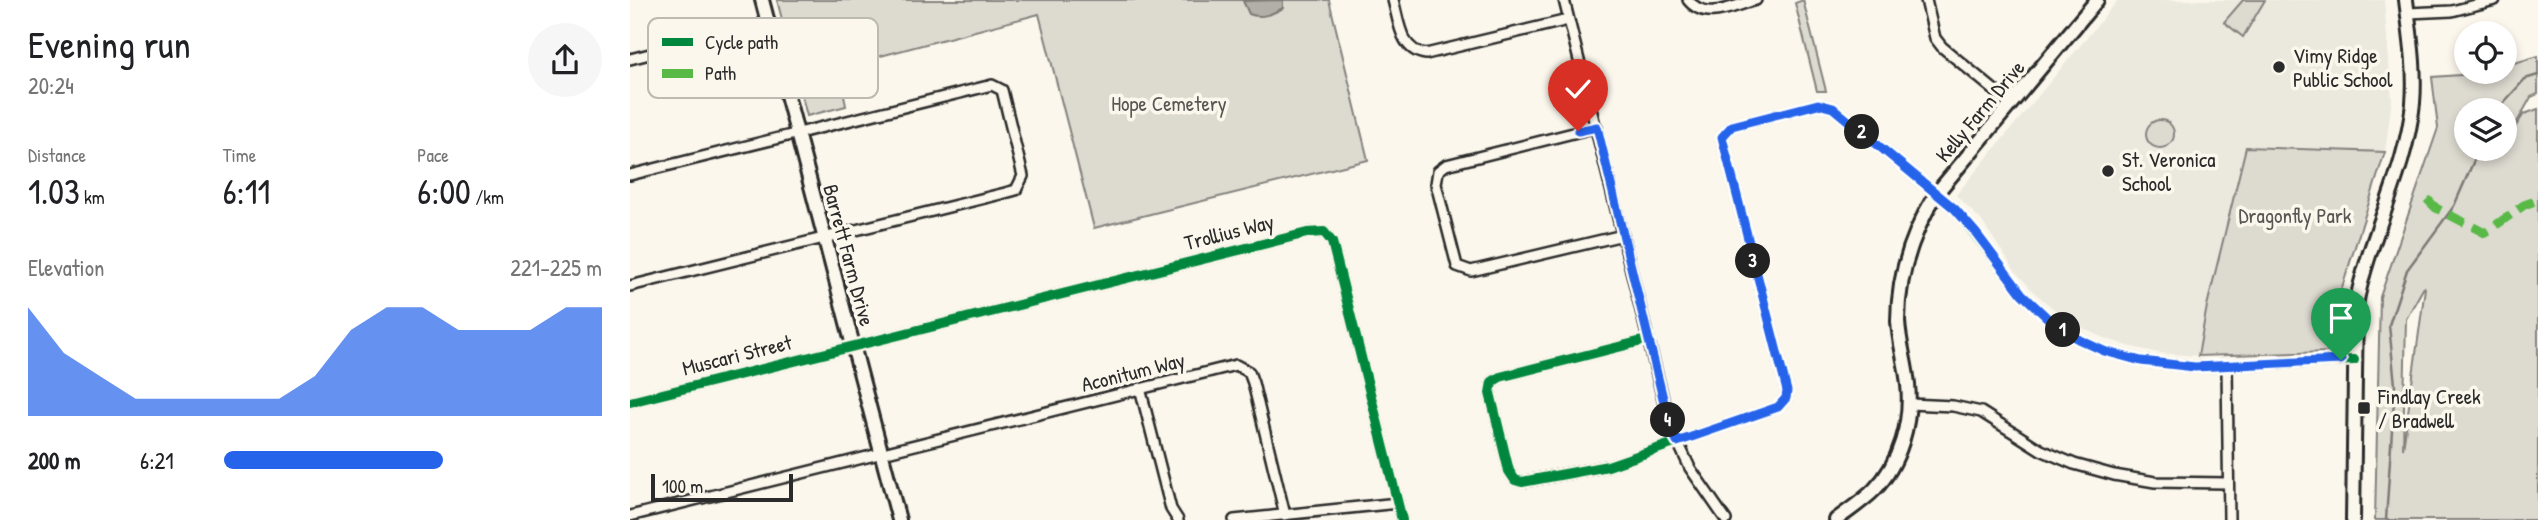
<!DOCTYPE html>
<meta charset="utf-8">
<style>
body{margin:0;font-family:"Patrick Hand",sans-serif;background:#f6f6f6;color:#202124;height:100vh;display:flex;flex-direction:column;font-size:26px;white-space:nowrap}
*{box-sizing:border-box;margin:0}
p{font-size:23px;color:#757577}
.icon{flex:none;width:38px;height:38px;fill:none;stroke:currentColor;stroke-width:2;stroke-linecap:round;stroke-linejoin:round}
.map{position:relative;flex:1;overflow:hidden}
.details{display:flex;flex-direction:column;background:#fff;width:630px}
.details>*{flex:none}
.fabs{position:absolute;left:1824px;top:21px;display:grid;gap:14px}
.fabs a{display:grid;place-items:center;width:63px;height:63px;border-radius:50%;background:#fff;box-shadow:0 4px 10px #0003;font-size:35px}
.scale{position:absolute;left:21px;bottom:18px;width:142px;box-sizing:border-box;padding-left:7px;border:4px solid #2b2b2b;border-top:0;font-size:19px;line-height:24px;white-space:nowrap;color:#2b2b2b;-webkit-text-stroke:5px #fbf7ec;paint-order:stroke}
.pin{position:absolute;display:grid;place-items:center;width:60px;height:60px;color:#fff;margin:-72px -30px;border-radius:50% 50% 50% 0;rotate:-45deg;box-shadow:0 0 7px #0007}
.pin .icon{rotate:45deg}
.km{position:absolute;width:35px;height:35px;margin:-18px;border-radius:50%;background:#222;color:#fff;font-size:19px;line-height:35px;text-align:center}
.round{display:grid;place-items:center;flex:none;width:74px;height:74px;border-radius:37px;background:#f6f6f6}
.summary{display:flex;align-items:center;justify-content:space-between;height:119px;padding:0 28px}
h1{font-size:38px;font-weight:600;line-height:52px}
.stats{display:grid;grid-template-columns:repeat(3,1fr);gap:10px;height:119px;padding:7px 28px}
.stats div{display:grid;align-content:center}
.stats b{font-size:35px;font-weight:600}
.stats small{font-size:19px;font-weight:400}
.stats p{font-size:19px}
.chart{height:196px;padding:14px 28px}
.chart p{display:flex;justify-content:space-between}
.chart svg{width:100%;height:126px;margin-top:7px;fill:#2563eb;opacity:.7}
ul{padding:0 28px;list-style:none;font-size:23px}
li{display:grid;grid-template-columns:112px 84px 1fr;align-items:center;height:52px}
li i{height:18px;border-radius:9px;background:#2563eb}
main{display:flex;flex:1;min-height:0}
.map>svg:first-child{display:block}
.built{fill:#ebe8de}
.green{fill:#dddad0;stroke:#84827e;stroke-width:2;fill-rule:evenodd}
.water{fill:#b1afa7;stroke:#7b7a75;stroke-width:2}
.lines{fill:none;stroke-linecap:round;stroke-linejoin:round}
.stream{stroke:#7b7a75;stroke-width:2.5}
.street-casing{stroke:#2b2b2b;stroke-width:14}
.secondary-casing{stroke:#2b2b2b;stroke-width:18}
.street{stroke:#fbf7ec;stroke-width:9}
.secondary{stroke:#fbf7ec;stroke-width:12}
.quiet{stroke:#58b947;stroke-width:9;stroke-dasharray:18 9;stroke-linecap:butt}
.cycleway-casing{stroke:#fbf7ec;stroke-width:15}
.cycleway{stroke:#00873e;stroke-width:10}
.route-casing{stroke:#fff;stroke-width:14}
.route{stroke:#2563eb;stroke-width:9}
.poi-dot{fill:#2b2b2b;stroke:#fbf7ec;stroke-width:2.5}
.labels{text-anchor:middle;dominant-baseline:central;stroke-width:7;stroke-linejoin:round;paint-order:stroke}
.poi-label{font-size:21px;fill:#2b2b2b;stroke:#fbf7ec;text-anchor:start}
.park-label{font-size:21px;fill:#585754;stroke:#fbf7ec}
.street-label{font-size:21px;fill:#2b2b2b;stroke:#fbf7ec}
.key{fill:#fbf7ec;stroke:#bdbab2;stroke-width:2}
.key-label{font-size:19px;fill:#2b2b2b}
</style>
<main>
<section class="details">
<div class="summary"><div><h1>Evening run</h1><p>20:24</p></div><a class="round"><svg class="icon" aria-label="share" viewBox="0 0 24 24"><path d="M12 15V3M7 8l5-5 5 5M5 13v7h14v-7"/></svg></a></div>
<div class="stats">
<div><p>Distance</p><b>1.03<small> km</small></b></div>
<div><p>Time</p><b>6:11</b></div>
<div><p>Pace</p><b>6:00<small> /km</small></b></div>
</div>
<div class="chart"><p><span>Elevation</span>221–225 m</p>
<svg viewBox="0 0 160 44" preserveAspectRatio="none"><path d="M0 44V6L10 22L20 30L30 38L40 38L50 38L60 38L70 38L80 30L90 14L100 6L110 6L120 14L130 14L140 14L150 6L160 6V44z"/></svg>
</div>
<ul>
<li><b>200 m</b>6:21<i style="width:58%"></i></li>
</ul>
</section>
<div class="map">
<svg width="1908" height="520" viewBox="0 0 1908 520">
<rect width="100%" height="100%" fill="#fbf7ec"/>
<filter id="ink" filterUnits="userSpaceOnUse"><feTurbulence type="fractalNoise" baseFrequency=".0143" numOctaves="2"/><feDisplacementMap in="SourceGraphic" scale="14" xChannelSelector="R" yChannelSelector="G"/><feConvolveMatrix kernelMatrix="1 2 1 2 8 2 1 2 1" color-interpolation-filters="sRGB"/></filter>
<g filter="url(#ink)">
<path class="built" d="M1488 0H1754L1762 100 1755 152 1616 147 1577 306 1568 356 1529 353 1498 346 1469 336 1438 321 1405 293 1385 271 1351 220 1326 195Z"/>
<g class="green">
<path d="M147 0H699L738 160 464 228 409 14 209 67 216 106 177 116Z"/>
<path d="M1173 0 1196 91H1187L1165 3Z"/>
<path d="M1613 0H1635L1613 37 1594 22Z"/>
<path d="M1908 56V94L1901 97 1880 135 1894 114 1908 109V520H1745L1750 297 1808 128 1802 77 1874 72V66ZM1836 110H1874V149H1836ZM1794 287 1795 288 1773 449 1776 319Z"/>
<circle cx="1530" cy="134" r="14"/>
<path d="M1616 147 1755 152 1710 294 1709 342 1706 348 1700 352 1568 356 1577 306Z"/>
</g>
<path class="water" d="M653 0V8C642 14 631 19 619 14L613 1Z"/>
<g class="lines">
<g class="stream">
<path d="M1867 110 1895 79 1908 75"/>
<path d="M1756 520 1765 385 1759 325 1777 270 1824 206 1849 149"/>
</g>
<defs>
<g id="street">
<path d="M763 0C769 21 770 51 796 54L938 20"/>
<path d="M934 0 1039 423 1060 468 1096 520"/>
<path d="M1058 0C1076 22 1102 6 1126 0"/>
<path d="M1296 0 1305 38 1312 47 1381 104"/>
<path d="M1778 13 1822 11 1865 0"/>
<path d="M0 59 138 24"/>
<path d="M967 127 816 165 808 171 806 184 827 266 841 271 993 235"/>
<path d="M0 175 362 85 372 90 393 176 386 190 375 193 0 286"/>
<path d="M1020 339 870 377 862 382 860 393 879 471 885 480 892 482 978 466 1148 407 1156 398 1157 391 1092 137 1102 126 1188 104 1203 108 1325 209 1392 294 1427 327 1450 340 1474 351 1511 361 1565 367 1724 360"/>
<path d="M1597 366 1599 520"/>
<path d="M510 388 541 509 548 520"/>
<path d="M0 402 677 233 694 232 702 242 772 520"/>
<path d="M1279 404 1323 406 1351 412 1411 450 1444 464 1484 475 1525 482 1598 483"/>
<path d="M0 516 606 365 619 372 623 383 655 515"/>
<path d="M604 520 768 503"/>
</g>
<g id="secondary">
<path d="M132 0 269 520"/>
<path d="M1206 520C1219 510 1233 501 1244 490 1270 464 1282 421 1278 385 1276 363 1269 343 1268 321 1268 274 1282 233 1306 194L1467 0"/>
<path d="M1723 520 1726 305C1739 236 1776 173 1783 103 1786 69 1780 33 1776 0"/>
</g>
</defs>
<use href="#street" class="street-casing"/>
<use href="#secondary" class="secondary-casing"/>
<use href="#street" class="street"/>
<use href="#secondary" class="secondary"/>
<path class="quiet" d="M1797 199 1806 208 1855 233 1894 205 1908 200"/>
<defs>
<g id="cycleway">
<path d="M1020 339 870 377 862 382 860 393 879 471 885 480 892 482 978 466 1148 407 1156 398 1157 391 1092 137 1102 126 1188 104 1203 108 1325 209 1392 294 1427 327 1450 340 1474 351 1511 361 1565 367 1724 360"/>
<path d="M0 402 677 233 694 232 702 242 772 520"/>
</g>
</defs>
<use href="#cycleway" class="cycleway-casing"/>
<use href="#cycleway" class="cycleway"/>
</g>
</g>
<g class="lines" filter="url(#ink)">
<defs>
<path id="route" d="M948 131 967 127 1039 423 1047 442 1148 407 1156 398 1157 391 1092 137 1102 126 1188 104 1203 108 1325 209 1346 233 1392 294 1427 327 1450 340 1474 351 1511 361 1565 367 1711 360"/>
</defs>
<use href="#route" class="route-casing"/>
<use href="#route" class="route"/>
</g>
<g class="poi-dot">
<circle cx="1649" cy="67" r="7"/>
<circle cx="1478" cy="171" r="7"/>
<rect x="1727" y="401" width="14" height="14" rx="3.5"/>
</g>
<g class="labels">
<g class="poi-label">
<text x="1663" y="55">Vimy Ridge<tspan x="1663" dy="24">Public School</tspan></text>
<text x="1492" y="159">St. Veronica<tspan x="1492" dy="24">School</tspan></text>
<text x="1748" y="396">Findlay Creek<tspan x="1748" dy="24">/ Bradwell</tspan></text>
</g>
<g class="park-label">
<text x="539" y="103">Hope Cemetery</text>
<text x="1665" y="215">Dragonfly Park</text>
</g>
<g class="street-label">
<text transform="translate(1350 111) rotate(-50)">Kelly Farm Drive</text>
<text transform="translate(599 232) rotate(-14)">Trollius Way</text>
<text transform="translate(219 255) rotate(75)">Barrett Farm Drive</text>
<text transform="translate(107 355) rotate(-14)">Muscari Street</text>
<text transform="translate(503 372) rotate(-14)">Aconitum Way</text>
</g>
</g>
<rect x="18" y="18" width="230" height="80" rx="10" class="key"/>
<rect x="32" y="38" width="31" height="8" fill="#00873e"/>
<rect x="32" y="69" width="31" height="9" fill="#58b947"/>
<g class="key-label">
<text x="75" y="49">Cycle path</text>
<text x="75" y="80">Path</text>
</g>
</svg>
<div class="fabs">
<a><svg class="icon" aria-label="locate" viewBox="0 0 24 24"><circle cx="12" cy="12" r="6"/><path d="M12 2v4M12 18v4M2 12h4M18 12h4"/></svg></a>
<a><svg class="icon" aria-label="layers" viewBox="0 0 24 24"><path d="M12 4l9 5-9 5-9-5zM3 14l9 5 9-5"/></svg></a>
</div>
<div class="scale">100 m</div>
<div class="pin" style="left:1711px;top:360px;background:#1e9e55"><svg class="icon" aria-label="arrive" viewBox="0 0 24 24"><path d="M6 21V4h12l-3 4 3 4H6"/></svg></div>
<div class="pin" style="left:948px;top:131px;background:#d93025"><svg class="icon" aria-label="check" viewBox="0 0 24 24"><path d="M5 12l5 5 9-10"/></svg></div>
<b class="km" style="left:1433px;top:330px">1</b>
<b class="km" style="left:1232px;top:132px">2</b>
<b class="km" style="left:1123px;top:261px">3</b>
<b class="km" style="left:1038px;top:420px">4</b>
</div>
</main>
